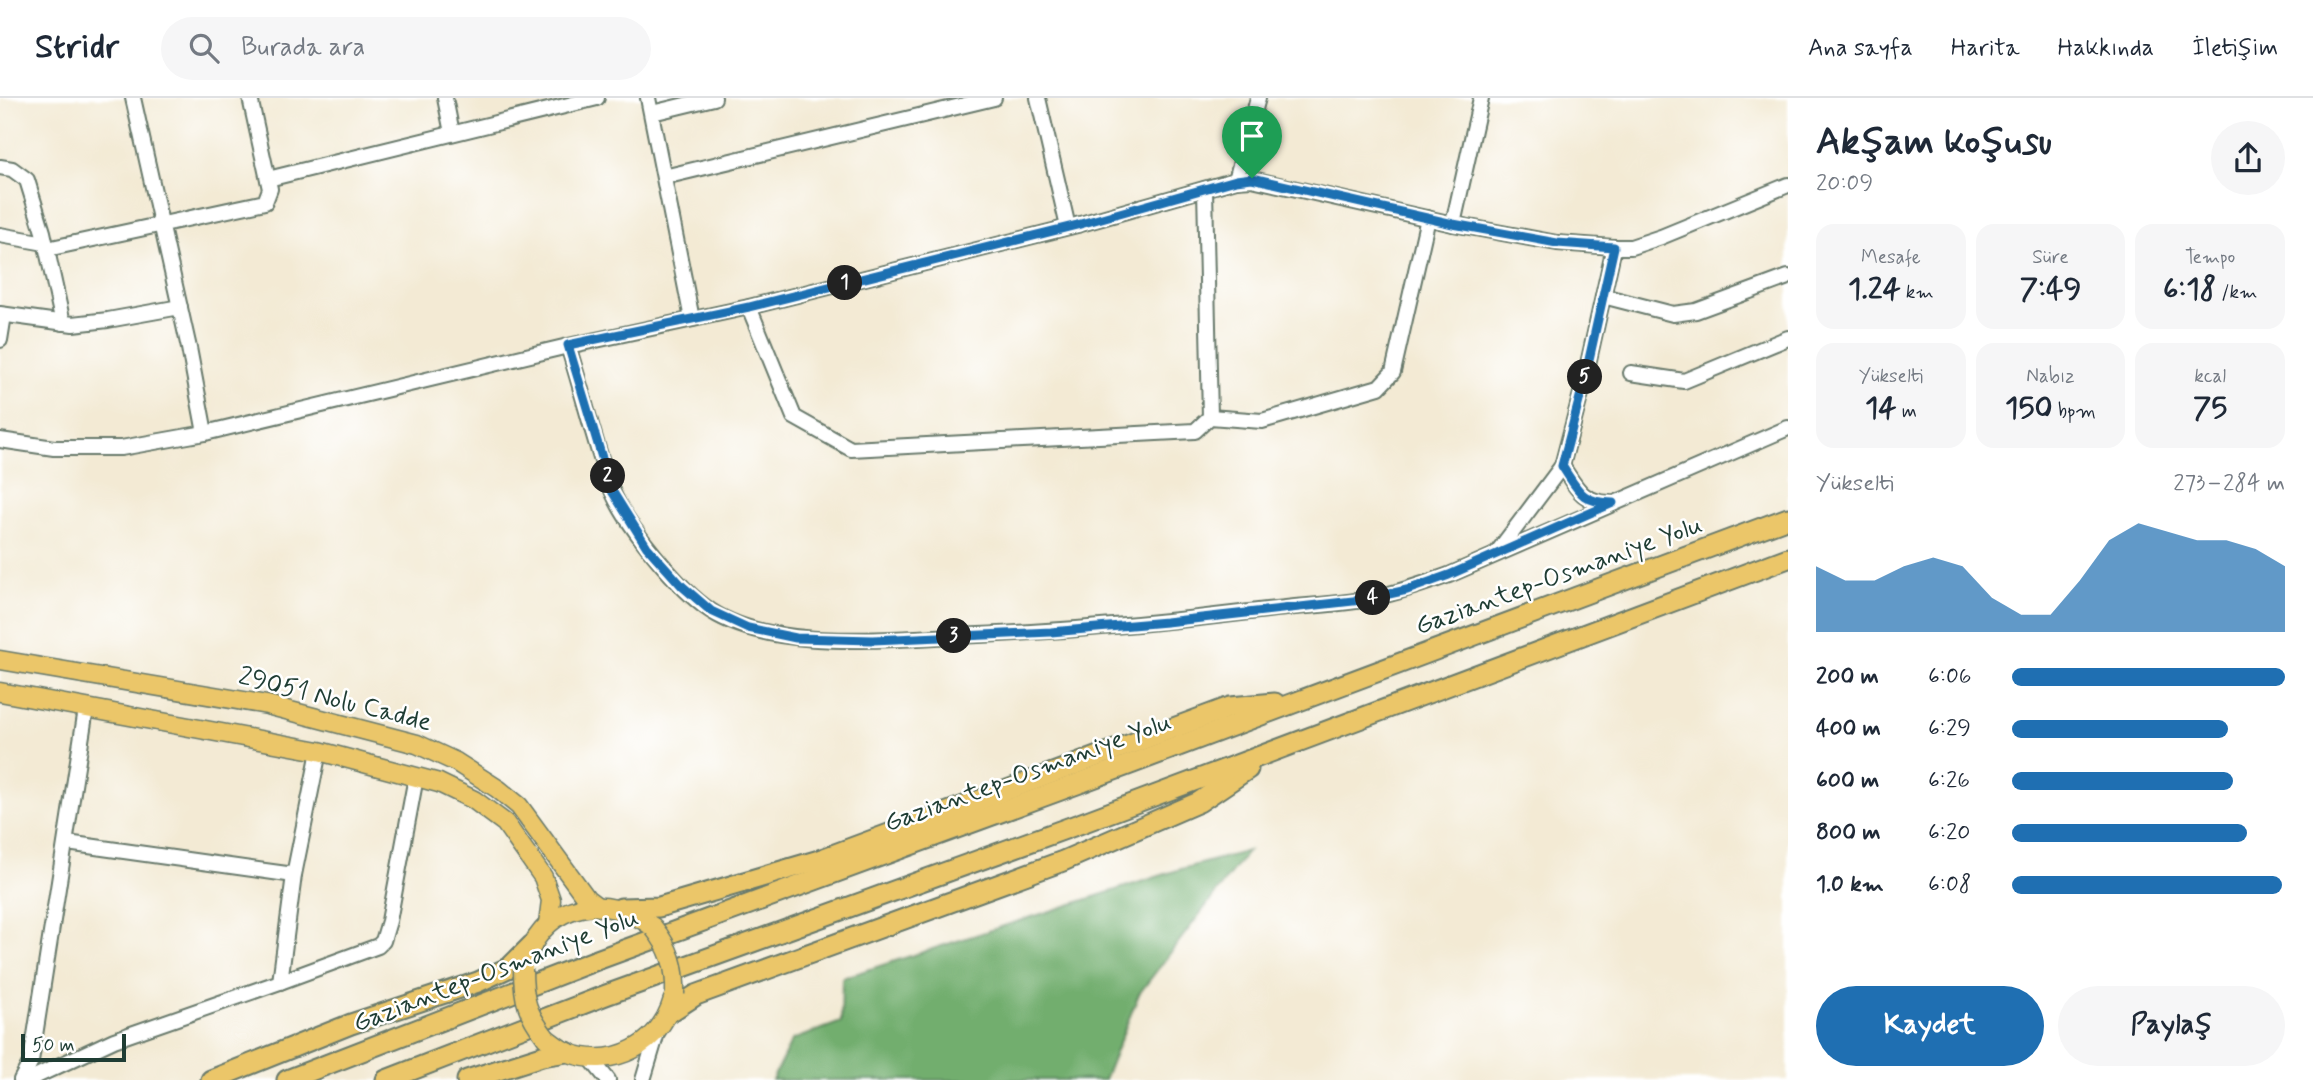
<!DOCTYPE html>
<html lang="tr">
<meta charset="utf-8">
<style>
body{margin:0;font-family:Mynerve,sans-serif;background:#f6f6f7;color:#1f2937;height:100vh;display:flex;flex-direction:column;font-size:26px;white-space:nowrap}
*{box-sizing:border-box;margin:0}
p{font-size:23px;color:#747a83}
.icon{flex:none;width:38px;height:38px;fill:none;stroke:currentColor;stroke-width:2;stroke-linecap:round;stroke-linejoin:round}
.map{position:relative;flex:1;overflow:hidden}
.sheet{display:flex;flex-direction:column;background:#fff;width:525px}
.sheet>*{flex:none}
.scale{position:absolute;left:21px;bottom:18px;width:105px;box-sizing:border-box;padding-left:7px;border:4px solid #1f3d34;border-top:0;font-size:19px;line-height:24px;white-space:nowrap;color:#1f3d34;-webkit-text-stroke:5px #fff;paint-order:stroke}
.pin{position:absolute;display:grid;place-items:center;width:60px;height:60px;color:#fff;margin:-72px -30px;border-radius:50% 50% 50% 0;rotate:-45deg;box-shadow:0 0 7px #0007}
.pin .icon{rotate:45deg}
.km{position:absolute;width:35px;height:35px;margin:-18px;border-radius:50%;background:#222;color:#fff;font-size:19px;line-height:35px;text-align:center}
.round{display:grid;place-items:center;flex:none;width:74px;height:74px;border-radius:37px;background:#f6f6f7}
.summary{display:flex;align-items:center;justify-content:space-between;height:119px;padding:0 28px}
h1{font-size:38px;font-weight:700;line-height:52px}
.figures{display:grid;grid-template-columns:repeat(3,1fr);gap:10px;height:119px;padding:7px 28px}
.figures div{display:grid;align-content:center;border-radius:18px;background:#f6f6f7;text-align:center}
.figures b{font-size:30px;font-weight:700}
.figures small{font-size:19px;font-weight:400}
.figures p{font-size:19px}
.chart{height:196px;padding:14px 28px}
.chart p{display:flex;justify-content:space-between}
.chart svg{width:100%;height:126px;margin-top:7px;fill:#1f6fb2;opacity:.7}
.button{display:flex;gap:14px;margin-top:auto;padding:14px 28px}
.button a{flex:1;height:80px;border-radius:42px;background:#1f6fb2;color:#fff;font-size:28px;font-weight:700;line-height:80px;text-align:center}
.button a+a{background:#f6f6f7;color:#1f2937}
ul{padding:0 28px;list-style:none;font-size:23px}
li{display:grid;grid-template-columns:112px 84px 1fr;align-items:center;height:52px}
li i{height:18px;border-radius:9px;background:#1f6fb2}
header{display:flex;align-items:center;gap:42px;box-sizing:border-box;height:98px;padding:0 35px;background:#fff;border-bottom:2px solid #e0e1e3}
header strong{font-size:33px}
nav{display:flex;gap:38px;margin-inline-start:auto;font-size:24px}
.search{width:490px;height:63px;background:#f6f6f7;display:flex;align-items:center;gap:18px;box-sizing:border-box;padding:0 24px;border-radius:38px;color:#747a83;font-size:26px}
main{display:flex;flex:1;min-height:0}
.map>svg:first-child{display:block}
.forest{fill:#72ae6e;stroke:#487651;stroke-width:2}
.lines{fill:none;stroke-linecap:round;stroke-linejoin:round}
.minor-casing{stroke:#697a6c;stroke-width:18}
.major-casing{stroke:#697a6c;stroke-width:21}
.highway-casing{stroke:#697a6c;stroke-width:23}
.minor{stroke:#fff;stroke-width:14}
.major{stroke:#ebc669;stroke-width:18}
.highway{stroke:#ebc669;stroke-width:19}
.major-bridge-casing{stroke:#697a6c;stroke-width:21;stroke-linecap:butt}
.major-bridge{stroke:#ebc669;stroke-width:18}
.route-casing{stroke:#fff;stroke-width:14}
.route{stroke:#1f6fb2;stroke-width:9}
.labels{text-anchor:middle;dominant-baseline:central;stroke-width:5;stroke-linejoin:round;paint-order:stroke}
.street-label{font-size:26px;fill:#1f3d34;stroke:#fff}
</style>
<header>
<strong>Stridr</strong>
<div class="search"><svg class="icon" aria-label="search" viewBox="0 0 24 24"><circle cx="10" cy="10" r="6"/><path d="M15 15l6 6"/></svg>Burada ara</div>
<nav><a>Ana sayfa</a><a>Harita</a><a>Hakkında</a><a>İletişim</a></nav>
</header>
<main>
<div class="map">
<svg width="1788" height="982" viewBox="0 0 1788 982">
<rect width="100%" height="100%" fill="#fff"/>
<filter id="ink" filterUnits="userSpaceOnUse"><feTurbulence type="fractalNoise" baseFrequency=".0143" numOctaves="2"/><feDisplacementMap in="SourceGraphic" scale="14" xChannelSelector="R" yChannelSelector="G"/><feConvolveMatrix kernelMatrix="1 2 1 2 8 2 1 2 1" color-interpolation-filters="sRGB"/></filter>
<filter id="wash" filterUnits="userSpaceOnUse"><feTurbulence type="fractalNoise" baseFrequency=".00686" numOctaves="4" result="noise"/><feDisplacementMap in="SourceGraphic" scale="28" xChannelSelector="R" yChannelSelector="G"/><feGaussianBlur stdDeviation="1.57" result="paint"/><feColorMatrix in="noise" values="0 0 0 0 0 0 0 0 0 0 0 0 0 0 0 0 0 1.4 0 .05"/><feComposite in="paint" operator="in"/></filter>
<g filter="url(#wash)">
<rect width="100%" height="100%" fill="#f3ead4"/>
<path class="forest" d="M1248 753 1139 896 1104 982H772L792 942 841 924 842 880 1181 771Z"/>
</g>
<g filter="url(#ink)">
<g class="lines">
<defs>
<g id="minor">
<path d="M133 0 189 250 205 335"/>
<path d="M445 0 452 35"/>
<path d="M648 0 692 221"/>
<path d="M1038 0 1068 129"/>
<path d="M652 15 714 0"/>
<path d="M0 69 12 71 27 82 43 134 63 225"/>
<path d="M664 79 994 0"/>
<path d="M268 81 597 0"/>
<path d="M1236 82 1258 0"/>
<path d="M1205 91 1210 319"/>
<path d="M1453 126 1481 0"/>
<path d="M0 137 45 145"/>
<path d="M47 151 265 104 270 91 250 0"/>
<path d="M1603 198 1673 216 1696 213 1788 179"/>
<path d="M749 209 794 319 851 351 1195 333 1210 319 1262 323 1379 289 1393 274 1428 120"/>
<path d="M0 216 73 226 108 222 180 209"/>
<path d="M0 242 4 217"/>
<path d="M568 248C583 295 594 344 611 390 624 425 679 492 711 513 773 553 883 541 955 538 1060 534 1163 525 1267 512 1299 508 1331 507 1362 502 1392 497 1421 487 1449 477L1788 330"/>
<path d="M1631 275 1684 283 1788 240"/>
<path d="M0 342 54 350H121L205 335 568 248 749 209 1077 127 1236 82 1252 81 1453 126 1557 145 1614 149H1631L1661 139 1788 87"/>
<path d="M1562 368C1576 389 1582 405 1610 405"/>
<path d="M1496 456 1562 368 1584 284 1614 149"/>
<path d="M67 745 294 777"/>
<path d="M280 884 378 848 383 843 389 823 416 679"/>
<path d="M590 960 608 982"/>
<path d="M21 982 31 963 86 611"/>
<path d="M28 982 114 942 280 884 294 777 319 653"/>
<path d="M643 982 657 935"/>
</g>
<g id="major">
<path d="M0 562 267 607 417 646 456 664 498 691 519 708 587 801 595 807"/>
<path d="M0 594 319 653 439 685 474 702 505 725 543 779 551 802 548 826"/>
<path d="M527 859C548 802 608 795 653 829"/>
<path d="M546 940C553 945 561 952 569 955 614 971 660 947 673 901"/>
</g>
<g id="highway">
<path d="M621 810 659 809 819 762 1230 609 1275 605"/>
<path d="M670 914 696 897 1063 763 1199 704 1248 671"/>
<path d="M211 982 351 926 478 884 510 869 532 847"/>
<path d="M287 982 594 863 1077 686 1788 420"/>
<path d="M386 982 606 897 1079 726 1788 460"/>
<path d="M467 982 542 958 567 954"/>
</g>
</defs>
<use href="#minor" class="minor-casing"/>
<use href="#major" class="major-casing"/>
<use href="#highway" class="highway-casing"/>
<use href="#minor" class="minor"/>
<use href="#major" class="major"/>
<use href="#highway" class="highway"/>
<defs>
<g id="major-bridge">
<path d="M653 829C670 850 676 869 675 896"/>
<path d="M523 871C523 902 527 915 546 940"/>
</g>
</defs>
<use href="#major-bridge" class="major-bridge-casing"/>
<use href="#major-bridge" class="major-bridge"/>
</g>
</g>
<g class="lines" filter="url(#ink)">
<defs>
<path id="route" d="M1252 80 1453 126 1557 145 1614 149 1584 284 1562 368C1578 392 1581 405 1613 405L1449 477 1407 492 1362 502 1166 524 1051 534 873 542 796 540 748 530 711 513 682 488 647 449 612 393 568 247 749 209 1077 127 1236 82Z"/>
</defs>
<use href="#route" class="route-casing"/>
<use href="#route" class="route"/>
</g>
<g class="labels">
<g class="street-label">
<text transform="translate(1559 478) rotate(-20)">Gaziantep-Osmaniye Yolu</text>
<text transform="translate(335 602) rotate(14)">29051 Nolu Cadde</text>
<text transform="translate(1028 675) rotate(-20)">Gaziantep-Osmaniye Yolu</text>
<text transform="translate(496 873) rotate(-21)">Gaziantep-Osmaniye Yolu</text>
</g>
</g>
</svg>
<div class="scale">50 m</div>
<div class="pin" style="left:1252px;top:80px;background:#1e9e55"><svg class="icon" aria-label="arrive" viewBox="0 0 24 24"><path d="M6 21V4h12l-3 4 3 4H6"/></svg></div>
<b class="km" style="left:845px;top:185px">1</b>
<b class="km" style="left:608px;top:378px">2</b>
<b class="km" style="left:954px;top:538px">3</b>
<b class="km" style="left:1373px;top:500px">4</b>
<b class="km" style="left:1585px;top:279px">5</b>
</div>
<section class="sheet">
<div class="summary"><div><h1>Akşam koşusu</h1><p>20:09</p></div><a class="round"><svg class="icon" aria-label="share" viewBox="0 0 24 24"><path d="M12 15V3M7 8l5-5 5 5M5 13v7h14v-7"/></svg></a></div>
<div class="figures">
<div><p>Mesafe</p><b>1.24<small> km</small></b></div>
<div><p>Süre</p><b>7:49</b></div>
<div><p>Tempo</p><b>6:18<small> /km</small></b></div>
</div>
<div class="figures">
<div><p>Yükselti</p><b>14<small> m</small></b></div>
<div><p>Nabız</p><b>150<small> bpm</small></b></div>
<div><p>kcal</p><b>75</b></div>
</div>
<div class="chart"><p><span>Yükselti</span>273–284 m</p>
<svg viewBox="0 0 160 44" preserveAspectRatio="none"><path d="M0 44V21L10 26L20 26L30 21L40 18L50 21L60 32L70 38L80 38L90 26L100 12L110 6L120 9L130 12L140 12L150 15L160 21V44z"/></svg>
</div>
<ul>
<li><b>200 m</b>6:06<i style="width:100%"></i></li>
<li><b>400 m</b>6:29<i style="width:79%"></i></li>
<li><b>600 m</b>6:26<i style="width:81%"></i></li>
<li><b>800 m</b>6:20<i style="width:86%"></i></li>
<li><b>1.0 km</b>6:08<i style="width:99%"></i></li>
</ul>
<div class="button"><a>Kaydet</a><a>Paylaş</a></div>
</section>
</main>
